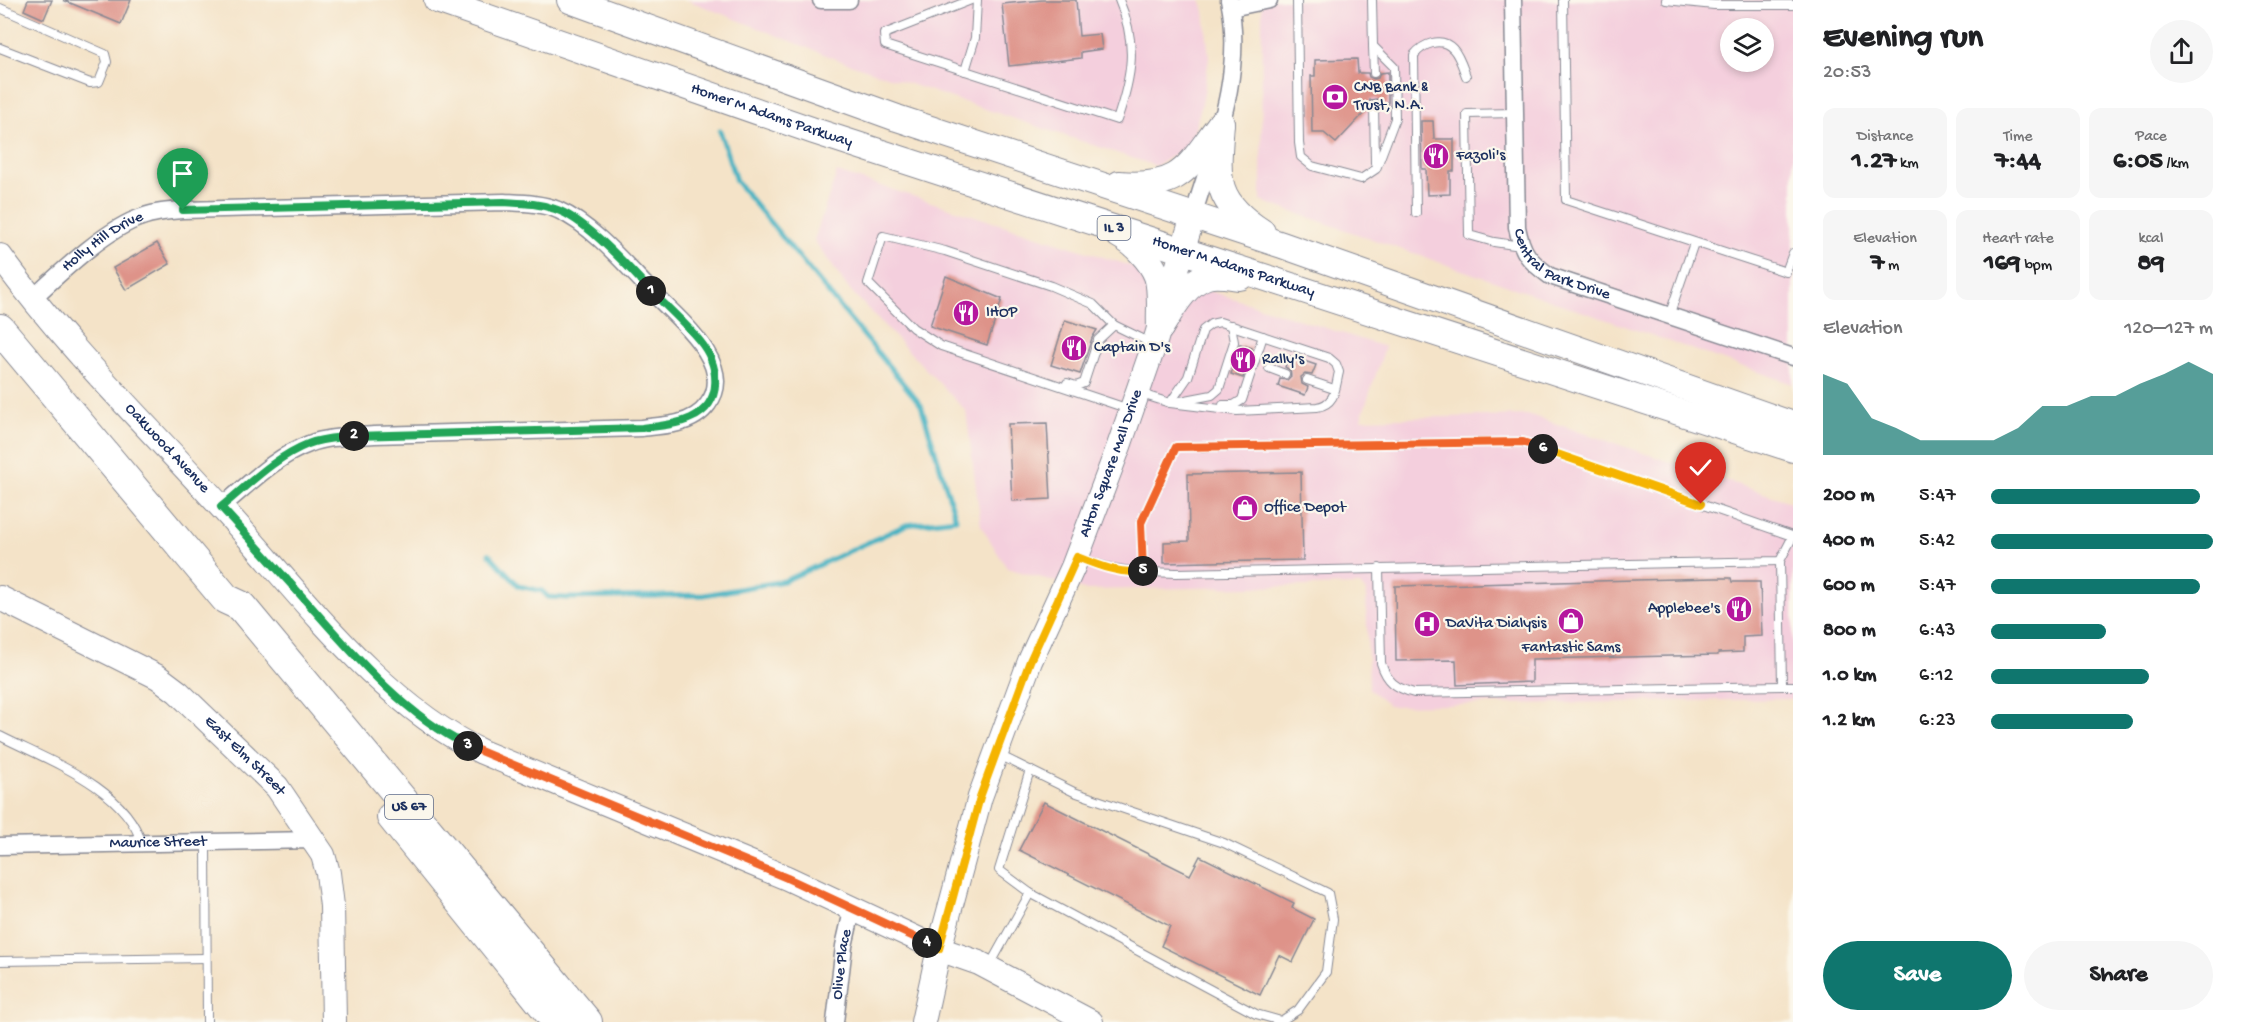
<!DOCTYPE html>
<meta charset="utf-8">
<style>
body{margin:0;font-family:"Gochi Hand",sans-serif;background:#f6f6f6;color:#202124;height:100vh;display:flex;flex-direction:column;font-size:22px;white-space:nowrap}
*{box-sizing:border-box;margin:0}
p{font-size:20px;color:#757577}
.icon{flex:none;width:33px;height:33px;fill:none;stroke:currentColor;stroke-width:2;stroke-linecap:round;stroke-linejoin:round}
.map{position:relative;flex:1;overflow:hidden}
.panel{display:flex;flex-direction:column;background:#fff;width:450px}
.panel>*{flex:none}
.controls{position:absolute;left:1720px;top:18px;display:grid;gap:12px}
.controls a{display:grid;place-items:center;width:54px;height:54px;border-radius:50%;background:#fff;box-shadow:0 3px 9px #0003;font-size:30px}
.pin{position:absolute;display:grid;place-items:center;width:51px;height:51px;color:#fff;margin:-62px -26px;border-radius:50% 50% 50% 0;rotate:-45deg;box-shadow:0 0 6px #0007}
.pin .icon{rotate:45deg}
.km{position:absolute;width:30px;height:30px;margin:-15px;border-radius:50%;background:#222;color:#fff;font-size:16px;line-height:30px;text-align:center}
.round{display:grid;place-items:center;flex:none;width:63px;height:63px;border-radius:32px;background:#f6f6f6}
.overview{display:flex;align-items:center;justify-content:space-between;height:102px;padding:0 30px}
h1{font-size:33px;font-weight:700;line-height:45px}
.figures{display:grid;grid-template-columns:repeat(3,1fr);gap:9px;height:102px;padding:6px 30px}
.figures div{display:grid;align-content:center;border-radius:12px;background:#f6f6f6;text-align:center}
.figures b{font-size:26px;font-weight:700}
.figures small{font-size:16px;font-weight:400}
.figures p{font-size:16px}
.chart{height:168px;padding:12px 30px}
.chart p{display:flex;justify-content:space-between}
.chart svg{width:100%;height:108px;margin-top:6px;fill:#0f766e;opacity:.7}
.action{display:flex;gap:12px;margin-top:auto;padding:12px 30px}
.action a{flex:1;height:69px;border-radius:36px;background:#0f766e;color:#fff;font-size:24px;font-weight:700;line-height:69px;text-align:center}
.action a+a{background:#f6f6f6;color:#202124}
ul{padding:0 30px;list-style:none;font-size:20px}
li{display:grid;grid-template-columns:96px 72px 1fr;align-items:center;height:45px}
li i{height:15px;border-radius:8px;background:#0f766e}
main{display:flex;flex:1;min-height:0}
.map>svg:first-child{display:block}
.built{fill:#f4cfdd;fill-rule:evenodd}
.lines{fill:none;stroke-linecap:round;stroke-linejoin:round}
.stream{stroke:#45b2c2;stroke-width:5}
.building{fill:#de9389}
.lane-casing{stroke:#888993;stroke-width:10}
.street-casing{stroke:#888993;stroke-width:19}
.secondary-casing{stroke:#888993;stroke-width:26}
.primary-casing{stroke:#888993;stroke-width:28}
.highway-casing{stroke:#888993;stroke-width:32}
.lane{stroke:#fff;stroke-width:8}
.street{stroke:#fff;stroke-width:16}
.secondary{stroke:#fff;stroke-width:24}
.primary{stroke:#fff;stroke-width:26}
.highway{stroke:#fff;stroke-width:30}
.split-1-casing{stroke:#fff;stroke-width:12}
.split-2-casing{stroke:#fff;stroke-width:12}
.split-3-casing{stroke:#fff;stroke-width:12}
.split-4-casing{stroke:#fff;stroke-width:12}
.split-5-casing{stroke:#fff;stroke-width:12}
.split-6-casing{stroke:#fff;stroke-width:12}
.split-7-casing{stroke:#fff;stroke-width:12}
.split-1{stroke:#22a559;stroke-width:8}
.split-2{stroke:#22a559;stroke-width:8}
.split-3{stroke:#22a559;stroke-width:8}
.split-4{stroke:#f0652b;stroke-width:8}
.split-5{stroke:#f5b400;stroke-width:8}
.split-6{stroke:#f0652b;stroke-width:8}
.split-7{stroke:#f5b400;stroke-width:8}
.labels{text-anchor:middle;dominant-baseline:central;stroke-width:4.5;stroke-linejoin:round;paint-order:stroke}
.shield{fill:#fbf7ec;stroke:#5e6b89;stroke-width:1.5}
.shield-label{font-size:15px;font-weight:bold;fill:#1b2f5e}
.poi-label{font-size:16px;fill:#1b2f5e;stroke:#fbf7ec;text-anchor:start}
.street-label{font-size:16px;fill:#1b2f5e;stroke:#fbf7ec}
</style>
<main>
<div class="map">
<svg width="1793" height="1022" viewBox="0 0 1793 1022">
<rect width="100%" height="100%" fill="#fbf7ec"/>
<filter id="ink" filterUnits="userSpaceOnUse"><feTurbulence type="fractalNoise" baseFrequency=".0167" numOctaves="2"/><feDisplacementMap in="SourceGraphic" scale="12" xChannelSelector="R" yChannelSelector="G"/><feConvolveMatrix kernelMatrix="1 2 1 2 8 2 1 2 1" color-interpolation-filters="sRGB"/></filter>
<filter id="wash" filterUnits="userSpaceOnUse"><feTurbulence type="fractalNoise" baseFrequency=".008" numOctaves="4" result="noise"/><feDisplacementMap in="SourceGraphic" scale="24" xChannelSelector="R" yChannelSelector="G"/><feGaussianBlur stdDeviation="1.35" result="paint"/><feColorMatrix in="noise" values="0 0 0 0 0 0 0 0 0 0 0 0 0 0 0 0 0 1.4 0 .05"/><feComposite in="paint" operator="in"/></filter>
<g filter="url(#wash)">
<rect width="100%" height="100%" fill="#f4e3c8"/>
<g class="built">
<path d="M687 0H1201L1204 12 1209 57 1203 99 1191 144 1156 166 844 62Z"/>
<path d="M1262 0H1793V384L1261 201ZM1731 28H1764V62H1731Z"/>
<path d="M837 172 1385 347 1361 419 1530 415 1793 503V699L1390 706 1369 689 1366 592 1360 585 1084 590 1007 568 981 526 966 411 848 288 814 240Z"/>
</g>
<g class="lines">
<path class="stream" d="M489 554 519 586 542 591 548 597 567 598 704 595 784 581 906 525 956 519 921 405 736 181 720 131"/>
</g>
<g id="blocks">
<g class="building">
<path d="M28 0H52L44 19 24 10Z"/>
<path d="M63 0H131L121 24Z"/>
<path d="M1042 0H1076L1079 36 1100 34 1102 49 1081 52V58L1009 66 1002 4Z"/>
<path d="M1357 59 1358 73H1368L1369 77 1374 79 1378 78 1380 73 1388 72V105H1380L1377 99 1370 100 1368 109 1336 143 1324 133H1312L1311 76H1315V60Z"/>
<path d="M1421 121H1433L1434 139H1454V171H1450V194L1427 195 1426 169H1422Z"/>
<path d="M157 243 170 264 126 290 113 268Z"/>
<path d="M946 276 1002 299 987 345 930 326Z"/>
<path d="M1065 320 1097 330 1092 338 1080 374 1051 365Z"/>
<path d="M1240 344 1252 348 1243 378 1231 374Z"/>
<path d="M1289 356 1316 365 1312 375 1305 374 1301 377 1302 384 1308 387 1305 395 1278 386 1280 379 1287 380 1291 376 1290 370 1285 367Z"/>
<path d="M1047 423 1051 499 1012 501 1008 424Z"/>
<path d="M1301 472 1303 560 1164 563V542L1189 541 1188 474Z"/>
<path d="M1715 578H1731L1732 582H1760L1762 636 1743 637V652L1718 653V655L1532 659V682L1457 685 1456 660 1396 661 1395 586Z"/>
<path d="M1044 802 1190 875 1200 856 1294 903 1292 908 1314 919 1293 962 1279 955 1260 995 1161 946 1170 926 1019 850Z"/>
</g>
</g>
</g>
<g filter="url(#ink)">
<use href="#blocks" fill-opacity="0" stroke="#888993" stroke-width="1.5"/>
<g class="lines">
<defs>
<g id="lane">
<path d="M971 0 884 34 885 45 1117 120C1132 76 1138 44 1119 0"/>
<path d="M1297 0 1299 143 1301 157 1312 166 1361 179 1376 169 1395 119 1394 67 1373 46 1372 0"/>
<path d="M1563 0 1566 200 1786 272 1793 253"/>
<path d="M1666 0 1714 5H1793"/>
<path d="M0 8 105 54 107 62 99 82 90 83 0 48"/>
<path d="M1373 46 1374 73"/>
<path d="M965 71 975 38 977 0"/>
<path d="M1374 105 1375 163"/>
<path d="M1514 113 1467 114 1469 235 1494 242 1521 246"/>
<path d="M1416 213 1414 55C1423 44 1441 36 1453 49 1459 55 1463 68 1466 76"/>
<path d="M1669 316 1694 243"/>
<path d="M1220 322 1329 358 1336 364 1339 372C1335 388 1336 404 1317 407L1237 411 1170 403 1188 377 1203 330 1211 324Z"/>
<path d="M1269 368 1285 374"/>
<path d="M1307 380 1334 389"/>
<path d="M1067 383 1076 386 1084 383 1098 340 1114 325"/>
<path d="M1138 393 1170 403 1212 395 1219 389 1234 342 1231 325"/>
<path d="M1223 405H1234L1242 400 1263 336"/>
<path d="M1129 409 941 346 913 328 868 283 883 236 945 251 1051 286 1093 304 1114 325 1151 343"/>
<path d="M1080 558C1113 572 1141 572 1176 573L1780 561 1793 536"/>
<path d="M1780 561 1782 686H1793"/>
<path d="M1379 568 1381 663C1387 682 1396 688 1414 693L1782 686"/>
<path d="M1143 572 1141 523 1176 447 1523 442 1792 536"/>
<path d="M0 736C49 761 125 787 142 844"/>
<path d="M1030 770 999 870 1030 893"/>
<path d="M206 843 207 1022"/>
<path d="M0 961 206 958"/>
<path d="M990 965 1030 893 1256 1014 1281 1021 1298 1010 1326 972 1333 919 1328 893 1224 843 1074 792 997 754"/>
</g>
<g id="street">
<path d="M821 0H849"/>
<path id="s1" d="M1513 0 1517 227C1522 253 1529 261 1550 276L1793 357"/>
<path d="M1231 8 1269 0"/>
<path d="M1193 216C1214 146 1245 74 1229 0"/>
<path id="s2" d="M33 298C60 273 107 228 142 217 155 212 169 211 183 210L504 202C522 203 541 203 558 210 592 225 625 264 651 291 675 316 738 365 708 404 701 414 690 420 678 423 666 426 653 426 642 428L374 435C353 437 329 436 309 444 276 456 248 485 221 507"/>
<path id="s3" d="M0 846 315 840"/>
<path id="s4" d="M835 1022 844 946 853 907"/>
</g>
<g id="secondary">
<path id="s5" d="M0 256C66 347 147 425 222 508 300 593 378 702 482 752L787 878 939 949 979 963 1091 1022"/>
<path id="s6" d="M0 598 158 677 178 692 277 787 323 855 328 873 332 906 334 1022"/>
<path id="s7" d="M923 1022 939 949 980 797 1030 661 1073 567 1119 446 1154 345 1193 216"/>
</g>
<g id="primary">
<path id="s8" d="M437 0 814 131 1793 449"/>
<path d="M570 0 897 118 1282 245 1793 425"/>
<path d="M1221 123C1217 177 1212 200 1262 232"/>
<path d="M1119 184C1182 189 1187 168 1221 123"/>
<path d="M1119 235C1134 243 1151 260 1157 276 1162 291 1159 312 1160 328"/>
<path d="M1160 328C1171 311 1185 283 1207 276 1216 273 1231 276 1240 277"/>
</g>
<g id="highway">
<path d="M0 329 226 599 241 606 587 1022"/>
<path d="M392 817 557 1022"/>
</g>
</defs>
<use href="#lane" class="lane-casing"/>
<use href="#street" class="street-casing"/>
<use href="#secondary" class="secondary-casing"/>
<use href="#primary" class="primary-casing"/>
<use href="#highway" class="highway-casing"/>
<use href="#lane" class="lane"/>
<use href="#street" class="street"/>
<use href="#secondary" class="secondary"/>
<use href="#primary" class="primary"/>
<use href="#highway" class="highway"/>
</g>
</g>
<g class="lines" filter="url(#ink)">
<defs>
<path id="split-1" d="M183 210 504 202C521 203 538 203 555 209 586 219 628 267 651 291"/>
<path id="split-2" d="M354 436 642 428C658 426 676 425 691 418 724 403 720 365 699 340 685 323 667 307 651 291"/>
<path id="split-3" d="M354 436C339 438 322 438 308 444 275 457 248 485 221 507 252 541 283 575 314 610 358 660 407 716 468 746"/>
<path id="split-4" d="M468 746 787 878 927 943"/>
<path id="split-5" d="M927 943 939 949 980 797 1030 661 1077 557C1097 565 1122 575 1143 571"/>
<path id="split-6" d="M1143 571 1141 523 1176 447 1523 442 1543 449"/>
<path id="split-7" d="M1543 449 1701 504"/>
</defs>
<use href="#split-1" class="split-1-casing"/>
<use href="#split-2" class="split-2-casing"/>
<use href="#split-3" class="split-3-casing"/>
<use href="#split-4" class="split-4-casing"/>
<use href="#split-5" class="split-5-casing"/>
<use href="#split-6" class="split-6-casing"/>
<use href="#split-7" class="split-7-casing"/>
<use href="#split-1" class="split-1"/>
<use href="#split-2" class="split-2"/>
<use href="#split-3" class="split-3"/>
<use href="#split-4" class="split-4"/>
<use href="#split-5" class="split-5"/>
<use href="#split-6" class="split-6"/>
<use href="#split-7" class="split-7"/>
</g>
<defs>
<symbol id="bank-disc" viewBox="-11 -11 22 22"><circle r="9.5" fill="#b5179e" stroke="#fbf7ec"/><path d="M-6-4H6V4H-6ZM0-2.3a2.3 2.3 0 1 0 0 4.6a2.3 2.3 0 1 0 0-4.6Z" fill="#fff"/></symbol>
<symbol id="restaurant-disc" viewBox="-11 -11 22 22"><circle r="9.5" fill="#b5179e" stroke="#fbf7ec"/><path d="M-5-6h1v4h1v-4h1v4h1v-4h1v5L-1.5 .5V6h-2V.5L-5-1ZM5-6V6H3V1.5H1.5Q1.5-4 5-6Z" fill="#fff"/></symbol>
<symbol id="shop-disc" viewBox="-11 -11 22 22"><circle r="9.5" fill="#b5179e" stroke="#fbf7ec"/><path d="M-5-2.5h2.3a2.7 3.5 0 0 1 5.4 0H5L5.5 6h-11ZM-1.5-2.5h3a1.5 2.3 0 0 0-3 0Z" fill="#fff"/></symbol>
<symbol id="hospital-disc" viewBox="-11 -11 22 22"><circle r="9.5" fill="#b5179e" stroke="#fbf7ec"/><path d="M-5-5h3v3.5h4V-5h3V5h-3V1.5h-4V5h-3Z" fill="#fff"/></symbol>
</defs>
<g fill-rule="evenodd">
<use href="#bank-disc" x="1320" y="82" width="30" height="30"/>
<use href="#restaurant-disc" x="1421" y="141" width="30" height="30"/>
<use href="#restaurant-disc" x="951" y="298" width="30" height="30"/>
<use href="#restaurant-disc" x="1059" y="333" width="30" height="30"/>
<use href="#restaurant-disc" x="1228" y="345" width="30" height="30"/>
<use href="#shop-disc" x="1230" y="493" width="30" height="30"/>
<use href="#restaurant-disc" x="1724" y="594" width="30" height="30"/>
<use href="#shop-disc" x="1556" y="606" width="30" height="30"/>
<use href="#hospital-disc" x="1412" y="609" width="30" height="30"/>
</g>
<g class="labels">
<g class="shield">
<rect x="1097.5" y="216" width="33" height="24" rx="4.5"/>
<rect x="385" y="795" width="48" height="24" rx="4.5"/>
</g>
<g class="shield-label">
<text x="1114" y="228">IL 3</text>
<text x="409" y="807">US 67</text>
</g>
<g class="poi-label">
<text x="1354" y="88">CNB Bank &amp;<tspan x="1354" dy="18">Trust, N.A.</tspan></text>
<text x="1456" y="156">Fazoli's</text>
<text x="986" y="313">IHOP</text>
<text x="1094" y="348">Captain D's</text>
<text x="1262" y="360">Rally's</text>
<text x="1264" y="508">Office Depot</text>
<text x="1720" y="609" text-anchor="end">Applebee's</text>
<text x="1446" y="624">DaVita Dialysis</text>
<text x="1571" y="648" text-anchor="middle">Fantastic Sams</text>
</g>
<g class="street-label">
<text stroke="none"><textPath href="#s8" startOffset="354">Homer M Adams Parkway</textPath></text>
<text stroke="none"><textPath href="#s2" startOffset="90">Holly Hill Drive</textPath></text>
<text stroke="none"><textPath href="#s1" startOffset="290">Central Park Drive</textPath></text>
<text stroke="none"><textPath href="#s8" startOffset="840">Homer M Adams Parkway</textPath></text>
<text stroke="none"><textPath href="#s5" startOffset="255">Oakwood Avenue</textPath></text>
<text stroke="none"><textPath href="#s7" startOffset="591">Alton Square Mall Drive</textPath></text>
<text stroke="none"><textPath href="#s6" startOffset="294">East Elm Street</textPath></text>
<text stroke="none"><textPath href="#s3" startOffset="158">Maurice Street</textPath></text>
<text stroke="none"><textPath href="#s4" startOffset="58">Olive Place</textPath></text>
</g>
</g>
</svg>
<div class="controls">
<a><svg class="icon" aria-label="layers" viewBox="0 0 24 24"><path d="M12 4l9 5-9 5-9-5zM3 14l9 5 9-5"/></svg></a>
</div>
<div class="pin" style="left:183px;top:210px;background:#1e9e55"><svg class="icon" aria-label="arrive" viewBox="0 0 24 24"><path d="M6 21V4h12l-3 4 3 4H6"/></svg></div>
<div class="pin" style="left:1701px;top:504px;background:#d93025"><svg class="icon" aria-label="check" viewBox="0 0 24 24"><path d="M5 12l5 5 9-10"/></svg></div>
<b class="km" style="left:651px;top:291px">1</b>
<b class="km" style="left:354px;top:436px">2</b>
<b class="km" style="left:468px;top:746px">3</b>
<b class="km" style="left:927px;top:943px">4</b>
<b class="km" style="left:1143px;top:571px">5</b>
<b class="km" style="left:1543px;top:449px">6</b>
</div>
<section class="panel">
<div class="overview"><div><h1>Evening run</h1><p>20:53</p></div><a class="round"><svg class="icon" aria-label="share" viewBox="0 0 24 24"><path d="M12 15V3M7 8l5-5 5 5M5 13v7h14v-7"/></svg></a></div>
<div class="figures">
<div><p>Distance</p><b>1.27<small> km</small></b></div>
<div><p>Time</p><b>7:44</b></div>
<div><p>Pace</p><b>6:05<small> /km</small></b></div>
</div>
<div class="figures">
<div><p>Elevation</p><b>7<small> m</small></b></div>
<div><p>Heart rate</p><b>169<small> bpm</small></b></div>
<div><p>kcal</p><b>89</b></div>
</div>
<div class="chart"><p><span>Elevation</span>120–127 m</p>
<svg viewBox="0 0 160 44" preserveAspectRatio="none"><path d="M0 44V11L10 15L20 29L30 33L40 38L50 38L60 38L70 38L80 33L90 24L100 24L110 20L120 20L130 15L140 11L150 6L160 11V44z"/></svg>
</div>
<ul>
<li><b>200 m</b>5:47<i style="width:94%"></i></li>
<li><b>400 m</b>5:42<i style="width:100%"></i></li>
<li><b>600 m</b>5:47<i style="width:94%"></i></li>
<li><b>800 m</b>6:43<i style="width:52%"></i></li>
<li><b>1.0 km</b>6:12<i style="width:71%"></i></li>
<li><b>1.2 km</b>6:23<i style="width:64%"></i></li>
</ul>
<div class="action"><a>Save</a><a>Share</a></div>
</section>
</main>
